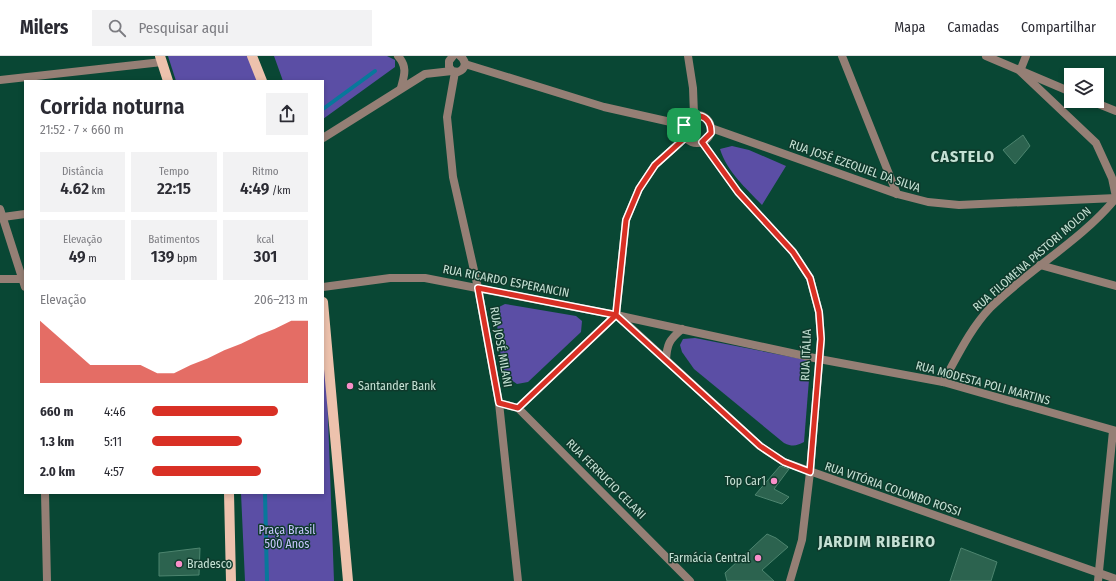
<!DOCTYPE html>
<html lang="pt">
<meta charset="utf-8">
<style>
body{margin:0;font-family:"Fira Sans Condensed",sans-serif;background:#f2f2f3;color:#2b2b33;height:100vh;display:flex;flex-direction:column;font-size:15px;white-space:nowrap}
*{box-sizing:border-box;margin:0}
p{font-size:13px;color:#7c7c81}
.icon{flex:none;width:22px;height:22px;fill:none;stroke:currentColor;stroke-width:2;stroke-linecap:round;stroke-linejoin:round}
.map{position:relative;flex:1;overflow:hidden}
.sheet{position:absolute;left:24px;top:24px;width:300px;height:414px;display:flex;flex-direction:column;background:#fff;border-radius:0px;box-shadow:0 2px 6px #0003}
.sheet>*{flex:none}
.fabs{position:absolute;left:1064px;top:12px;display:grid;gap:8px}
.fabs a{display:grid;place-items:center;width:40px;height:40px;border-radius:0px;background:#fff;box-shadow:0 2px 6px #0003;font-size:20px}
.pin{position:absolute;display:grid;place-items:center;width:34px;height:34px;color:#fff;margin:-17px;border-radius:8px;box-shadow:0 2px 6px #0006}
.round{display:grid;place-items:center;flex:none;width:42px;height:42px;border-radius:0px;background:#f2f2f3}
.overview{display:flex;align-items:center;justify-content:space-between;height:68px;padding:0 16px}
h1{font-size:22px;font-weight:600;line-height:30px}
.metrics{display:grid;grid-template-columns:repeat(3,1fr);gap:6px;height:68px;padding:4px 16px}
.metrics div{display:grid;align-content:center;border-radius:0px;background:#f2f2f3;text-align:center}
.metrics b{font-size:17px;font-weight:600}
.metrics small{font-size:11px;font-weight:400}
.metrics p{font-size:11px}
.chart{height:112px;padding:8px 16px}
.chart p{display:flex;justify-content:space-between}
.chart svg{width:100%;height:72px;margin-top:4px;fill:#d93025;opacity:.7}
ul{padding:0 16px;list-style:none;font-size:13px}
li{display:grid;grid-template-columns:64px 48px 1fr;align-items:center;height:30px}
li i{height:10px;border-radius:5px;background:#d93025}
header{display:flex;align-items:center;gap:24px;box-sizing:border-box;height:56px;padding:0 20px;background:#fff;border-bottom:1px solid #e1e1e2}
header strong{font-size:19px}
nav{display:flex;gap:22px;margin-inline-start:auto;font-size:14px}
.search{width:280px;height:36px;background:#f2f2f3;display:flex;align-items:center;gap:10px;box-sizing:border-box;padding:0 14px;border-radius:0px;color:#7c7c81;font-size:15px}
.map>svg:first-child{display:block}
.green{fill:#5b4ea5}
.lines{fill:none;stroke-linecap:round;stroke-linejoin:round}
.stream{stroke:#08789b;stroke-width:4}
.building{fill:#2c634f;stroke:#4d856f}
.street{stroke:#957f75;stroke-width:8}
.primary{stroke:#edc2ad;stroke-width:10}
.route-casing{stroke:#fff;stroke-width:8}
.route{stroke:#d93025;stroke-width:5}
.poi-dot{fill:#f98fc9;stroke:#0f3a2c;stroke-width:1.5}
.labels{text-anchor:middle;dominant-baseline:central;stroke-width:3;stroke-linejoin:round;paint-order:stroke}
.street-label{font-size:12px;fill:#c5e1d4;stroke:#0f3a2c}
.poi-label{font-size:12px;fill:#c5e1d4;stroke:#0f3a2c;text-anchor:start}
.park-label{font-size:12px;fill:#c8c5fe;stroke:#0f3a2c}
.district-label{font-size:16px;font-weight:bold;letter-spacing:1px;fill:#c5e1d4;stroke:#0f3a2c}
</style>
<header>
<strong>Milers</strong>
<div class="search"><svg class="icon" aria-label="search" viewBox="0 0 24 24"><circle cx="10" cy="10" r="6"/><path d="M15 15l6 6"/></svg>Pesquisar aqui</div>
<nav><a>Mapa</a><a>Camadas</a><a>Compartilhar</a></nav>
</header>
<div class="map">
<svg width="1116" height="525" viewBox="0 0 1116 525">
<rect width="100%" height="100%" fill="#094734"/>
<g class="green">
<path d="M168 0H249L257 25H176Z"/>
<path d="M274 0H387L395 4V11L323 63V25H283Z"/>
<path d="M732 90 749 94 786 110 762 149C746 132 727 116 720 93Z"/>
<path d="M505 248 576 260 582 265 581 276 528 326 517 328 507 321 502 310 496 260 497 252Z"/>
<path d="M695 282 807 304 810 311 804 386C796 390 793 391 784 387L694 313 682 296 680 289 683 283Z"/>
<path d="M323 295 326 307 334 525H245L241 437H323Z"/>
</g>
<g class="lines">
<g class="stream">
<path d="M323 53 375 15"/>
<path d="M265 437 267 525"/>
</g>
</g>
<g class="building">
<path d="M1023 79 1030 90 1015 108 1003 94Z"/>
<path d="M780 410 789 413 774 433 789 441 782 448 755 439Z"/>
<path d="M767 478 776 482 788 491 762 514 774 525H727L725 517Z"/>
<path d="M200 492 199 519 159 520V497Z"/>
<path d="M961 492 997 506 991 525H950Z"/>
</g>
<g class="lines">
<g class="street">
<path d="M398 0C408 11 404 20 401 32"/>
<path d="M453 0 449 5V11L452 15 458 16C466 13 467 5 460 0"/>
<path d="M688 0 693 32 694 59"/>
<path d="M842 0 897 138"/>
<path d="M986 0 1071 36"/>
<path d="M1026 0 1020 15 1096 87 1112 122 1116 141"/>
<path d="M465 8 604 51 684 69"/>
<path d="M455 16 447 61 453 121 478 232 499 347 518 525"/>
<path d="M0 24 162 6"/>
<path d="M1091 45 1116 55"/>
<circle cx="697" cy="73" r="14"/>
<path d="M711 72 897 138 928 146 959 149 1116 142"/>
<path d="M323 82 425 18 452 15"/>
<path d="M702 86 738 136 793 196 810 222 819 256 821 283 810 416 802 484 790 525"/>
<path d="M0 153 25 231"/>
<path d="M3 161 25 158"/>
<path d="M1040 209 1116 230"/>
<path d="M0 223H23"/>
<path d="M323 231 390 222H425L616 259 819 303 943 326 1116 375"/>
<path d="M617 259 760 390 784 406 1116 523"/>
<path d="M666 304C667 288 669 284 682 273"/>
<path d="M943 326C957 301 970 273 990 252 1029 213 1081 185 1116 142"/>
<path d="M499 347 518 352 690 525"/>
<path d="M518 352 616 259 626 164 639 133 655 109 686 81"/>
<path d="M45 437 47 525"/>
<path d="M1098 525 1113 375"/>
</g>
<g class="primary">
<path d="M160 0 168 25"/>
<path d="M252 0 262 25"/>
<path d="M323 246 348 525"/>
<path d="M229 437 231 525"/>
</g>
</g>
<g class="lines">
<defs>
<path id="route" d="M684 69 686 81 655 109 639 133 626 164 616 259 518 352 499 347 478 232 616 259 760 390 784 406 810 416 821 283 819 256 810 222 793 196 738 136 702 86 711 77C712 59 693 53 684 69"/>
</defs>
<use href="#route" class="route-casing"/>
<use href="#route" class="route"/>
</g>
<g class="poi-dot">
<circle cx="350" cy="330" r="4"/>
<circle cx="774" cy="425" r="4"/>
<circle cx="758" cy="502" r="4"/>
<circle cx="179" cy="508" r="4"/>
</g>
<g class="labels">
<g class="street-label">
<text transform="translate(855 110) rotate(19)">RUA JOSÉ EZEQUIEL DA SILVA</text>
<text transform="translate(1032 203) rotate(-41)">RUA FILOMENA PASTORI MOLON</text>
<text transform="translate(506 225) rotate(11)">RUA RICARDO ESPERANCIN</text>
<text transform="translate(501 291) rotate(80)">RUA JOSÉ MILANI</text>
<text transform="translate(806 299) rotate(-88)">RUA ITÁLIA</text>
<text transform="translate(983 327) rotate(15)">RUA MODESTA POLI MARTINS</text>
<text transform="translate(606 423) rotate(45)">RUA FERRUCIO CELANI</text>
<text transform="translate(893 433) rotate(19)">RUA VITÓRIA COLOMBO ROSSI</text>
</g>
<g class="poi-label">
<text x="358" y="330">Santander Bank</text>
<text x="766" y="425" text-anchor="end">Top Car1</text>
<text x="750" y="502" text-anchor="end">Farmácia Central</text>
<text x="187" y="508">Bradesco</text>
</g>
<g class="park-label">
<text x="287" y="474">Praça Brasil<tspan x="287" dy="14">500 Anos</tspan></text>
</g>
<g class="district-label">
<text x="963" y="100">CASTELO</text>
<text x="877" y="485">JARDIM RIBEIRO</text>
</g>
</g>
</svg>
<div class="fabs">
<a><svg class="icon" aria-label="layers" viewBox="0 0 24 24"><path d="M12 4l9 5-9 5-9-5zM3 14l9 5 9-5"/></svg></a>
</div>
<div class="pin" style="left:684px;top:69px;background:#1e9e55"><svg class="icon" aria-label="arrive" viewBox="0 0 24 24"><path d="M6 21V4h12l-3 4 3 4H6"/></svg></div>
<section class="sheet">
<div class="overview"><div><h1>Corrida noturna</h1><p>21:52 · 7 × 660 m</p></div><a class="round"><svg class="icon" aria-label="share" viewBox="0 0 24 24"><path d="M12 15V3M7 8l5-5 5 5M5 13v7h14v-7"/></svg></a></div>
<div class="metrics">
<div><p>Distância</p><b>4.62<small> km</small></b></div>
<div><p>Tempo</p><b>22:15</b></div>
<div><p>Ritmo</p><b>4:49<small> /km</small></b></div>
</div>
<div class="metrics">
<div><p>Elevação</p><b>49<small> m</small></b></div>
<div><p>Batimentos</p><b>139<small> bpm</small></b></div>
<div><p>kcal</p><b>301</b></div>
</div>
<div class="chart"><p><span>Elevação</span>206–213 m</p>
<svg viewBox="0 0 160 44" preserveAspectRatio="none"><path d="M0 44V6L10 15L20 24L30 33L40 33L50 33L60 33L70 38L80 38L90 33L100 29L110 24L120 20L130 15L140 11L150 6L160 6V44z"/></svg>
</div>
<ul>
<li><b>660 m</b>4:46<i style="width:81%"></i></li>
<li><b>1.3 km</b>5:11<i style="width:58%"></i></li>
<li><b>2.0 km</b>4:57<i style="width:70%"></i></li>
</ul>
</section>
</div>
